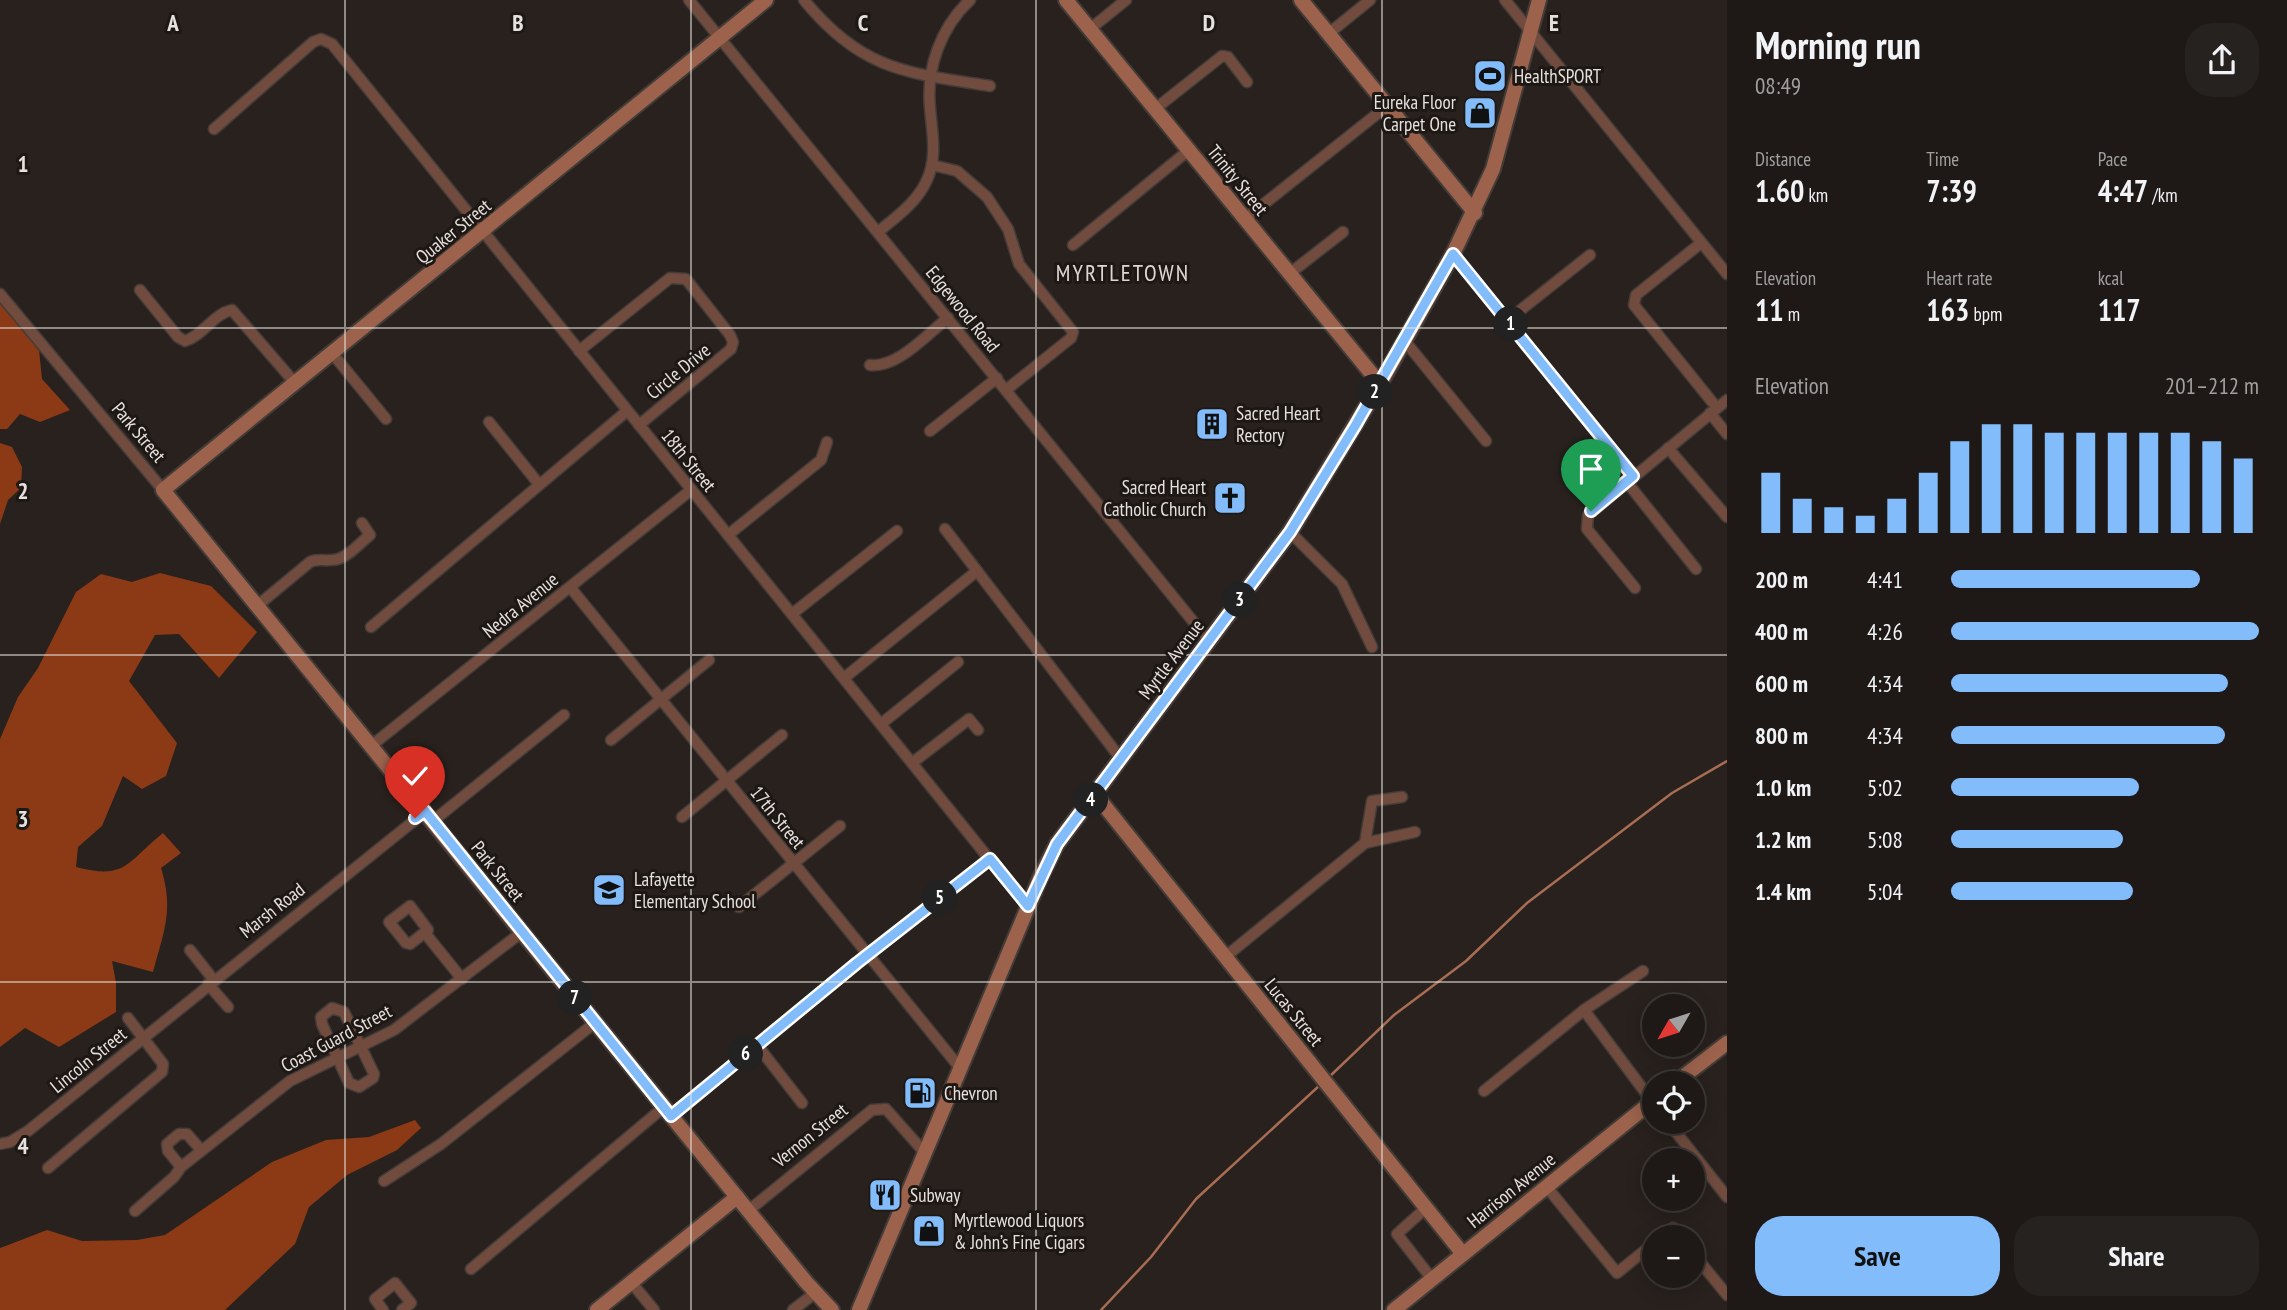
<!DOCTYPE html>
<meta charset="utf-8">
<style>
body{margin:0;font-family:"PT Sans Narrow",sans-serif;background:#26221f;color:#f1f3f6;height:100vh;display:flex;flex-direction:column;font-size:26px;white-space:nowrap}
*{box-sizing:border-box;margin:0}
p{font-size:23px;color:#a1a0a1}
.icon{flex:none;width:38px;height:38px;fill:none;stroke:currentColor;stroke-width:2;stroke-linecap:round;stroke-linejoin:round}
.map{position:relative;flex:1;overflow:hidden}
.side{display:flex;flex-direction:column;background:#1e1916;width:560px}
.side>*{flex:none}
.needle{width:46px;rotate:231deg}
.tools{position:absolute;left:1642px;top:994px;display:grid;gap:14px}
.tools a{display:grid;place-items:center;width:63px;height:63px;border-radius:50%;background:#1e1916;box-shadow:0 4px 18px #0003,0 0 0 2px #3c3835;font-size:35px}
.pin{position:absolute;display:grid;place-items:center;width:60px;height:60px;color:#fff;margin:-72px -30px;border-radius:50% 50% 50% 0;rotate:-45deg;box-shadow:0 0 7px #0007}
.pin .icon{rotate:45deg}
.km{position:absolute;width:35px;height:35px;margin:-18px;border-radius:50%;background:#222;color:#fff;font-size:19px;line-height:35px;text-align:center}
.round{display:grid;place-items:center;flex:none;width:74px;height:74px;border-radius:28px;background:#26221f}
.head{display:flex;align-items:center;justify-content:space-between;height:119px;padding:0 28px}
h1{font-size:38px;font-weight:700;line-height:52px}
.metrics{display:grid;grid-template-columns:repeat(3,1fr);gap:10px;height:119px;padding:7px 28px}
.metrics div{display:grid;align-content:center}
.metrics b{font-size:30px;font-weight:700}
.metrics small{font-size:19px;font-weight:400}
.metrics p{font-size:19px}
.chart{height:196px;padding:14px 28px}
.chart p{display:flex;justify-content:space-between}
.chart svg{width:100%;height:126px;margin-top:7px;stroke:#83bcfb;stroke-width:6}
.action{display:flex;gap:14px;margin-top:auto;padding:14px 28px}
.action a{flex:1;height:80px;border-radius:28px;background:#83bcfb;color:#111;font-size:28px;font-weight:700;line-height:80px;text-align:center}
.action a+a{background:#26221f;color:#f1f3f6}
ul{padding:0 28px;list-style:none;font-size:23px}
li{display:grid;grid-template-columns:112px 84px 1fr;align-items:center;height:52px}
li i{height:18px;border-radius:9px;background:#83bcfb}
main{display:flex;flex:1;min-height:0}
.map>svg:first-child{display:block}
.forest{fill:#8c3a15}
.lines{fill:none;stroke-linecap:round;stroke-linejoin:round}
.stream{stroke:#a86d53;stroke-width:2.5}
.street-casing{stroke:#433c39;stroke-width:13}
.secondary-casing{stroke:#433c39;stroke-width:18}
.street{stroke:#714c3e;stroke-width:10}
.secondary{stroke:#9c624c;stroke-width:14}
.route-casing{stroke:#fff;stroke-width:14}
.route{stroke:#83bcfb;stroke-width:9}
.grid{fill:none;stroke:#e6e1df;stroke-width:2;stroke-opacity:0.55}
.labels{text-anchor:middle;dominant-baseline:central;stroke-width:6;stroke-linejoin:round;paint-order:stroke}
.poi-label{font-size:19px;fill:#e6e1df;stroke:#1e1815;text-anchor:start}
.street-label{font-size:19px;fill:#e6e1df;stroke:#1e1815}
.quarter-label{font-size:23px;letter-spacing:2px;fill:#dfd5d2;stroke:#1e1815}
.grid-label{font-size:23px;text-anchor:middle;font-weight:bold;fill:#e6e1df;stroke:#1e1815;stroke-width:6;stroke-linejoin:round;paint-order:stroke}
</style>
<main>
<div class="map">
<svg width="1727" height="1310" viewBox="0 0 1727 1310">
<rect width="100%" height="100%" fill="#28211e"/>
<g class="forest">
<path d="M0 302 39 350 42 379 70 410 40 422 20 414 7 429H0Z"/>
<path d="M0 443 12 447 22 467 21 488 8 500 0 524Z"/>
<path d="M160 573 211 586 257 632 219 678 179 634 155 635 129 681 177 743 166 776 142 789 123 776 102 826 78 847 76 867C126 880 126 863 163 833L181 853 161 868C174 910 164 931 153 972L112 961 116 983V1012L59 1047 25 1028 0 1047V739L18 697 38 668 76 592 101 574 132 582Z"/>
<path d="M415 1120 421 1128 397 1150 347 1175 309 1207 295 1244 225 1310H0V1248L3 1247 47 1230 82 1241 137 1240 165 1235 272 1162 326 1140 369 1137Z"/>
</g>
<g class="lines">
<g class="stream">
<path d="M1328 1078 1394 1015 1466 961 1527 903 1672 793 1727 761"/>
<path d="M1101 1310 1151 1257 1196 1199 1320 1085"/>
</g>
<defs>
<g id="street">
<path d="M689 0 1209 641"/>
<path d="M804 0C861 70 906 73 990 86"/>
<path d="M1505 0 1727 274"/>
<path d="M1090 29 1126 0"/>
<path d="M1328 34 1370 0"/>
<path d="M1155 109 1222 56 1228 57 1247 82"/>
<path d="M214 129 313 42 321 39 332 44 1028 907"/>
<path d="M932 165 957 171 987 197 1008 229 1019 264 1073 332 1071 338 1006 390"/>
<path d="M1245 219 1387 106"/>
<path d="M878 232C896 217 916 203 926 182 938 158 932 133 930 108 926 68 941 27 970 0"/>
<path d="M1701 243 1636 295 1634 305 1717 408"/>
<path d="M1073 245 1189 150"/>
<path d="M1453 254 1633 476"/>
<path d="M1289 274 1343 232"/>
<path d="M140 290 178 337 185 341C204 335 213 314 232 310L295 383"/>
<path d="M0 294 163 490"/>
<path d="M1508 320 1590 255"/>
<path d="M1404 340 1486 441"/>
<path d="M579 351 670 278 686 279 730 335 733 342 731 349 639 425"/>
<path d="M332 353 386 419"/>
<path d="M870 365C898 368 927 334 948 318"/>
<path d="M1710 413 1727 434"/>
<path d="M489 422 538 483"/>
<path d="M930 431 997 378"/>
<path d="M1668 448 1727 517"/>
<path d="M1626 481 1696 569"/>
<path d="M945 529 1121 759"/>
<path d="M1290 532 1342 584 1372 647"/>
<path d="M728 535 821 460 827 442"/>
<path d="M570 587 960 1068"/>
<path d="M1635 588 1587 529 1588 515 1727 400"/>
<path d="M257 606 310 562C319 558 328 562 338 559 349 556 361 542 370 535L362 523"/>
<path d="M792 614 897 531"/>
<path d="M371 627 627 411"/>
<path d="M844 678 977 571"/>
<path d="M881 724 958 662"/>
<path d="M611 740 709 660"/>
<path d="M371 746 691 490"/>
<path d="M912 763 969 719 978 730"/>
<path d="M682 817 782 735"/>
<path d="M433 821 564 715"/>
<path d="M1365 843 1372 801 1402 797"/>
<path d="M410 906 428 930 410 944 406 943 389 922Z"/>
<path d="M739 907 840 826"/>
<path d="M425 933 462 979"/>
<path d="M190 950 213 979"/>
<path d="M1225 957 1365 843 1415 832"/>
<path d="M208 984 228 1007"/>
<path d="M332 1008 344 1012 374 1074 373 1078 359 1087 349 1083 322 1024 321 1017Z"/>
<path d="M1584 1010 1654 1104"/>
<path d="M757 1045 802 1103"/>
<path d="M1484 1091 1584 1010 1643 971"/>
<path d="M671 1116 857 963 990 859"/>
<path d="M1668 1122 1727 1197"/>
<path d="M0 1144 10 1142 28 1131 425 812"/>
<path d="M181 1167 168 1151 167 1144 179 1134H187L201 1150"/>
<path d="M48 1168 162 1072 163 1064 128 1018"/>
<path d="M384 1181 441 1144 596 1022"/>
<path d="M1546 1186 1617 1273 1654 1243"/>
<path d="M1427 1207 1397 1234 1432 1279"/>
<path d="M135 1211 174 1177 181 1167 290 1081 394 1030 522 932"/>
<path d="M748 1211 872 1110 886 1109 925 1153"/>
<path d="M1661 1237 1673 1228 1680 1237"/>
<path d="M1692 1252 1727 1295"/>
<path d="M471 1269 664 1107"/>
<path d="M631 1282 654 1310"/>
<path d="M383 1310 375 1299 395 1283 411 1303 402 1310"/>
<path d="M793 1310 815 1293"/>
</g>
<g id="secondary">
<path d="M766 0 163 490 806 1282 832 1310"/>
<path d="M1066 0 1380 384"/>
<path d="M1301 0 1475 213"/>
<path d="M1095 794 1463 1254"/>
<path d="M1675 1083 1727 1043"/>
<path d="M597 1310 737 1197"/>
<path d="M859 1310 1041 876 1057 844 1290 532 1380 384 1453 254 1493 169 1539 0"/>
<path d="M1394 1310 1654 1100"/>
</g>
</defs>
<use href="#street" class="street-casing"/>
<use href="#secondary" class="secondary-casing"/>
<use href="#street" class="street"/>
<use href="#secondary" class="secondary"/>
</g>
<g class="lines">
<defs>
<path id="route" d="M415 818 425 811 671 1116 857 963 990 859 1028 906 1057 844 1290 532 1355 426 1453 254 1633 476 1591 511"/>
</defs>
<use href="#route" class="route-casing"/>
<use href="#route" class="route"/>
</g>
<path class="grid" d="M345 0V1310M691 0V1310M1036 0V1310M1382 0V1310M0 328H1727M0 655H1727M0 982H1727"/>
<defs>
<symbol id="stadium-square" viewBox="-11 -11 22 22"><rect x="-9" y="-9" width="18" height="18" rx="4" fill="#83bcfb" stroke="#1e1815"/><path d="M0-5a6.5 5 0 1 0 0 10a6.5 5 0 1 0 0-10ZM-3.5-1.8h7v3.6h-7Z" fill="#111"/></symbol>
<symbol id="shop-square" viewBox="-11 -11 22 22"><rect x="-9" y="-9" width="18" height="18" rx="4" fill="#83bcfb" stroke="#1e1815"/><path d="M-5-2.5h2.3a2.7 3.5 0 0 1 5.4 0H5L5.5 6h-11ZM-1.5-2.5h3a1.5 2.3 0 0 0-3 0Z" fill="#111"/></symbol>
<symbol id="building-square" viewBox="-11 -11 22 22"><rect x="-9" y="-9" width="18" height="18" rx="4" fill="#83bcfb" stroke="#1e1815"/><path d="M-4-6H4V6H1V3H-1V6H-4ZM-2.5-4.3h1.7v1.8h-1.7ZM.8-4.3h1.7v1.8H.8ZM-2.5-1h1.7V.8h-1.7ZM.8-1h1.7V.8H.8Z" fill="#111"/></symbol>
<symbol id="church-square" viewBox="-11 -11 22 22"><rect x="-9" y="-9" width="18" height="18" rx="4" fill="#83bcfb" stroke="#1e1815"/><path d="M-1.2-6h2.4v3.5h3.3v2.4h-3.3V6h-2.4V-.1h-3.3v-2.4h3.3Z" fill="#111"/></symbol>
<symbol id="school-square" viewBox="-11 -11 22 22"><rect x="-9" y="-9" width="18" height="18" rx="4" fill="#83bcfb" stroke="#1e1815"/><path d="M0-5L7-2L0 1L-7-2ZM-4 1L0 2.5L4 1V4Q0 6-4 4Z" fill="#111"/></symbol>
<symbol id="fuel-square" viewBox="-11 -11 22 22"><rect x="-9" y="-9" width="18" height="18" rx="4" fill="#83bcfb" stroke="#1e1815"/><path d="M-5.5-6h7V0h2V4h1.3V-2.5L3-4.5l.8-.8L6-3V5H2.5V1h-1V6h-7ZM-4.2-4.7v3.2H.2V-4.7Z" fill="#111"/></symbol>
<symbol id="restaurant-square" viewBox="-11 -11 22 22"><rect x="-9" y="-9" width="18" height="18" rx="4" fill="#83bcfb" stroke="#1e1815"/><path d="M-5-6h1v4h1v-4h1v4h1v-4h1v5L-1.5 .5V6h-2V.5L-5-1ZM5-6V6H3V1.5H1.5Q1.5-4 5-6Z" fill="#111"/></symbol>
</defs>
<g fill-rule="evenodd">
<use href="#stadium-square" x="1471" y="57" width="38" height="38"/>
<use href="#shop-square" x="1461" y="94" width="38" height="38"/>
<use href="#building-square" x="1193" y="405" width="38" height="38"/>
<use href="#church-square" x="1211" y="479" width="38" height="38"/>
<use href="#school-square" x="590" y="871" width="38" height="38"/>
<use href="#fuel-square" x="901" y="1074" width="38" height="38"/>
<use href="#restaurant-square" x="866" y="1176" width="38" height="38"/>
<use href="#shop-square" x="910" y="1212" width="38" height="38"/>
</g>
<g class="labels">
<g class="poi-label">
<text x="1514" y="76">HealthSPORT</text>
<text x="1456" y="102" text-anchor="end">Eureka Floor<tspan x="1456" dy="22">Carpet One</tspan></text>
<text x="1236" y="413">Sacred Heart<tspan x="1236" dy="22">Rectory</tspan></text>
<text x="1206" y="487" text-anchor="end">Sacred Heart<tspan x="1206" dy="22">Catholic Church</tspan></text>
<text x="634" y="879">Lafayette<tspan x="634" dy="22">Elementary School</tspan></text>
<text x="944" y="1093">Chevron</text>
<text x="910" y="1195">Subway</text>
<text x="954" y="1220">Myrtlewood Liquors<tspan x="954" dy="22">&amp; John’s Fine Cigars</tspan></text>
</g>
<g class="street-label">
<text transform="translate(1238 180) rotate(51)">Trinity Street</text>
<text transform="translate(453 231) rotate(-39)">Quaker Street</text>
<text transform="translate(963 309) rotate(51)">Edgewood Road</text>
<text transform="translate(678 371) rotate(-39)">Circle Drive</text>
<text transform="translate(139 432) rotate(50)">Park Street</text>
<text transform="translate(689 460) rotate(51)">18th Street</text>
<text transform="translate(520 605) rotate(-39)">Nedra Avenue</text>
<text transform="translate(1171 659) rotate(-53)">Myrtle Avenue</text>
<text transform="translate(778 817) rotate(51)">17th Street</text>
<text transform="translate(498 871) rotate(51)">Park Street</text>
<text transform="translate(272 910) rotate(-38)">Marsh Road</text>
<text transform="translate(1294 1012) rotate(51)">Lucas Street</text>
<text transform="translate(336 1038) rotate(-28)">Coast Guard Street</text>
<text transform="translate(88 1060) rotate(-39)">Lincoln Street</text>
<text transform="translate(810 1135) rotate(-39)">Vernon Street</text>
<text transform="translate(1511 1190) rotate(-39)">Harrison Avenue</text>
</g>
<g class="quarter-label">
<text x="1123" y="272">MYRTLETOWN</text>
</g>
</g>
<g class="grid-label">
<text x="173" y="31">A</text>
<text x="518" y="31">B</text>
<text x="863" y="31">C</text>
<text x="1209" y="31">D</text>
<text x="1554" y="31">E</text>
<text x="23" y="172">1</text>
<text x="23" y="499">2</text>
<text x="23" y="827">3</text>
<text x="23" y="1154">4</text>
</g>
</svg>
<div class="tools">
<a><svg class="needle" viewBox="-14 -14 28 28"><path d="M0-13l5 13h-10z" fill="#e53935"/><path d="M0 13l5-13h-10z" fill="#a1a0a1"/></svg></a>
<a><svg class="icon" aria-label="locate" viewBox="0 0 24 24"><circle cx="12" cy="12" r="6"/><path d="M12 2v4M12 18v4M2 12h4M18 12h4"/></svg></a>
<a>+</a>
<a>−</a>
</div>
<div class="pin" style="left:1591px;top:511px;background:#1e9e55"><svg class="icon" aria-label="arrive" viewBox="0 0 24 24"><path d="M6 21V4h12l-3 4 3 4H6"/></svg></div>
<div class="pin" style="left:415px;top:818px;background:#d93025"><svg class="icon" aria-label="check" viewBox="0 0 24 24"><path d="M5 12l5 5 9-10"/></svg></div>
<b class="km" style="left:1511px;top:324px">1</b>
<b class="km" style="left:1375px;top:392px">2</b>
<b class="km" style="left:1240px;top:600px">3</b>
<b class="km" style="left:1091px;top:800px">4</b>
<b class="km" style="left:940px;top:898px">5</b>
<b class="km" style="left:746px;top:1054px">6</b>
<b class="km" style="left:575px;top:998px">7</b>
</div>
<section class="side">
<div class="head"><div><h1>Morning run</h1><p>08:49</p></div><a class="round"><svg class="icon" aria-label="share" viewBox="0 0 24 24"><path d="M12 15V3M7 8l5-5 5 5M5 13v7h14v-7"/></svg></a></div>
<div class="metrics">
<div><p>Distance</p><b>1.60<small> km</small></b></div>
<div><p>Time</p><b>7:39</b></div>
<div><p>Pace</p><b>4:47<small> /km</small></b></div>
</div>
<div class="metrics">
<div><p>Elevation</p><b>11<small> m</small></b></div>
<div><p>Heart rate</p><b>163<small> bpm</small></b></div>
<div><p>kcal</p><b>117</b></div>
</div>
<div class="chart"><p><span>Elevation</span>201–212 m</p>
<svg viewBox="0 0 160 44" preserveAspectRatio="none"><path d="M5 44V23M15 44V32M25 44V35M35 44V38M45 44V32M55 44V23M65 44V12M75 44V6M85 44V6M95 44V9M105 44V9M115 44V9M125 44V9M135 44V9M145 44V12M155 44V18"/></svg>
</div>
<ul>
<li><b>200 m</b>4:41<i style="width:81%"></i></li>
<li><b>400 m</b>4:26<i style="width:100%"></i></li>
<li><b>600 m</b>4:34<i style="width:90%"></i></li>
<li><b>800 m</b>4:34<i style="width:89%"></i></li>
<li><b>1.0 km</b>5:02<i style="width:61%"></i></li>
<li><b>1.2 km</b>5:08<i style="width:56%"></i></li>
<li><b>1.4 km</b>5:04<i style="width:59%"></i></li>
</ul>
<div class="action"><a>Save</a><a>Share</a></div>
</section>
</main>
